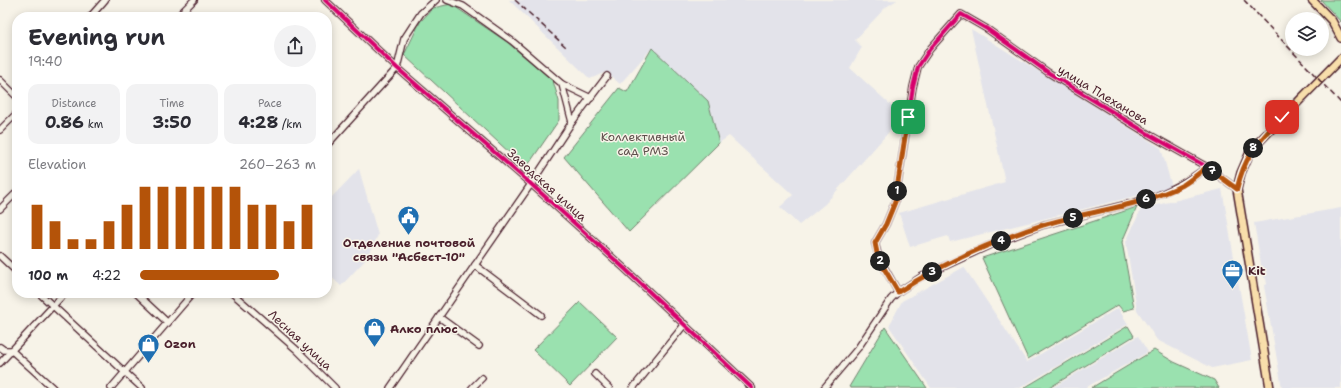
<!DOCTYPE html>
<meta charset="utf-8">
<style>
body{margin:0;font-family:"Shantell Sans",sans-serif;background:#f2f2f3;color:#2b2b33;height:100vh;display:flex;flex-direction:column;font-size:15px;white-space:nowrap}
*{box-sizing:border-box;margin:0}
p{font-size:13px;color:#7c7c81}
.icon{flex:none;width:22px;height:22px;fill:none;stroke:currentColor;stroke-width:2;stroke-linecap:round;stroke-linejoin:round}
.map{position:relative;flex:1;overflow:hidden}
.details{position:absolute;left:12px;top:12px;width:320px;height:286px;display:flex;flex-direction:column;background:#fff;border-radius:16px;box-shadow:0 2px 10px #0003}
.details>*{flex:none}
.buttons{position:absolute;left:1285px;top:12px;display:grid;gap:8px}
.buttons a{display:grid;place-items:center;width:44px;height:44px;border-radius:50%;background:#fff;box-shadow:0 2px 10px #0003;font-size:20px}
.pin{position:absolute;display:grid;place-items:center;width:34px;height:34px;color:#fff;margin:-17px;border-radius:8px;box-shadow:0 2px 6px #0006}
.km{position:absolute;width:20px;height:20px;margin:-10px;border-radius:50%;background:#222;color:#fff;font-size:11px;line-height:20px;text-align:center}
.round{display:grid;place-items:center;flex:none;width:42px;height:42px;border-radius:21px;background:#f2f2f3}
.summary{display:flex;align-items:center;justify-content:space-between;height:68px;padding:0 16px}
h1{font-size:22px;font-weight:700;line-height:30px}
.figures{display:grid;grid-template-columns:repeat(3,1fr);gap:6px;height:68px;padding:4px 16px}
.figures div{display:grid;align-content:center;border-radius:10px;background:#f2f2f3;text-align:center}
.figures b{font-size:17px;font-weight:700}
.figures small{font-size:11px;font-weight:400}
.figures p{font-size:11px}
.chart{height:112px;padding:8px 16px}
.chart p{display:flex;justify-content:space-between}
.chart svg{width:100%;height:72px;margin-top:4px;stroke:#b45309;stroke-width:6}
ul{padding:0 16px;list-style:none;font-size:13px}
li{display:grid;grid-template-columns:64px 48px 1fr;align-items:center;height:30px}
li i{height:10px;border-radius:5px;background:#b45309}
.map>svg:first-child{display:block}
.built{fill:#e3e3ea}
.green{fill:#9ae1af;stroke:#72806d}
.lines{fill:none;stroke-linecap:round;stroke-linejoin:round}
.minor-casing{stroke:#4a1f2b;stroke-width:8}
.major-casing{stroke:#4a1f2b;stroke-width:10}
.minor{stroke:#f7f3e8;stroke-width:5.5}
.major{stroke:#f8deab;stroke-width:7}
.rail{stroke:#4a1f2b;stroke-width:1.5;stroke-dasharray:6 3;stroke-linecap:butt}
.cycleway-casing{stroke:#f7f3e8;stroke-width:6}
.cycleway{stroke:#d6006c;stroke-width:4}
.route-casing{stroke:#fff;stroke-width:8}
.route{stroke:#b45309;stroke-width:5}
.labels{text-anchor:middle;dominant-baseline:central;stroke-width:3;stroke-linejoin:round;paint-order:stroke}
.street-label{font-size:12px;fill:#4a1f2b;stroke:#f7f3e8}
.park-label{font-size:12px;fill:#5e504c;stroke:#f7f3e8}
.poi-label{font-size:12px;font-weight:bold;fill:#4a1f2b;stroke:#f7f3e8;text-anchor:start}
</style>
<div class="map">
<svg width="1341" height="388" viewBox="0 0 1341 388">
<rect width="100%" height="100%" fill="#f7f3e8"/>
<filter id="ink" filterUnits="userSpaceOnUse"><feTurbulence type="fractalNoise" baseFrequency=".025" numOctaves="2"/><feDisplacementMap in="SourceGraphic" scale="8" xChannelSelector="R" yChannelSelector="G"/><feConvolveMatrix kernelMatrix="1 2 1 2 8 2 1 2 1" color-interpolation-filters="sRGB"/></filter>
<g filter="url(#ink)">
<g class="built">
<path d="M509 0H897L886 7 855 40 862 47 850 68 903 116 825 204 799 225 780 207 793 195 729 136 719 143 708 101 652 48 620 84 606 72 590 79Z"/>
<path d="M971 29 1161 148 1172 187 950 242 948 236 910 247 899 213 1005 182Z"/>
<path d="M359 169 378 235 368 257 341 286 327 273V202Z"/>
<path d="M1222 189 1252 360 1212 368 1157 340 1137 310 1126 242 1141 209Z"/>
<path d="M1341 208V388H1282L1264 286 1267 284 1266 279 1263 276 1254 223Z"/>
<path d="M964 267 1027 362 1118 308 1128 324 1020 388H931L889 326 902 301Z"/>
<path d="M1138 336 1148 352 1085 388H1052Z"/>
</g>
<g class="green">
<path d="M1321 0H1341V22Z"/>
<path d="M451 4 507 42 553 81 559 101V120L526 168 404 55 420 22 433 8Z"/>
<path d="M652 48 708 101 719 143 629 232 564 157 619 88 627 92Z"/>
<path d="M1137 207 1122 242 1134 308 1123 311 1118 305 1028 359 982 258Z"/>
<path d="M580 302 617 337 570 386 533 350Z"/>
<path d="M1128 326 1134 336 1049 388H1024Z"/>
<path d="M885 327 927 388H851L849 387Z"/>
<path d="M1154 350 1174 362 1214 380 1219 388H1091Z"/>
</g>
<g class="lines">
<defs>
<g id="minor">
<path d="M325 0 397 68 531 184 624 268 752 388"/>
<path d="M447 0 463 6 512 41 562 84 572 122"/>
<path d="M90 17 105 0"/>
<path d="M177 17 194 0"/>
<path d="M0 80 17 97"/>
<path d="M562 84 591 98"/>
<path d="M0 130 17 113"/>
<path d="M327 145 397 68 404 39 421 13 436 0"/>
<path d="M0 209 17 192"/>
<path d="M0 256 17 272"/>
<path d="M475 265 541 315"/>
<path d="M898 292 879 258 875 243 886 224 895 202 913 87 918 67 930 49 961 14 987 29 1049 73 1150 135 1207 167 1237 189"/>
<path d="M39 293 142 388"/>
<path d="M136 293 168 323"/>
<path d="M232 293 297 350 335 388"/>
<path d="M439 317 479 346"/>
<path d="M0 347 4 350H11L53 388"/>
<path d="M0 363 65 293"/>
<path d="M595 374 609 388"/>
<path d="M111 388 193 293"/>
<path d="M390 388 531 184 572 122 607 76"/>
<path d="M472 388 482 378"/>
<path d="M633 388 685 324"/>
<path d="M824 388 858 348 891 299 898 292 921 277 988 246 1043 225 1148 199C1172 190 1187 182 1207 167"/>
</g>
<g id="major">
<path d="M1312 0 1332 21 1341 38"/>
<path d="M1270 388 1237 189 1241 173 1251 150 1341 58"/>
</g>
</defs>
<use href="#minor" class="minor-casing"/>
<use href="#major" class="major-casing"/>
<use href="#minor" class="minor"/>
<use href="#major" class="major"/>
<g class="rail">
<path d="M515 0 566 47"/>
<path d="M1244 0 1341 103"/>
</g>
<defs>
<g id="cycleway">
<path d="M325 0 397 68 531 184 624 268 752 388"/>
<path d="M898 292 879 258 875 243 886 224 895 202 913 87 918 67 930 49 961 14 987 29 1049 73 1150 135 1207 167 1237 189"/>
</g>
</defs>
<use href="#cycleway" class="cycleway-casing"/>
<use href="#cycleway" class="cycleway"/>
</g>
</g>
<g class="lines" filter="url(#ink)">
<defs>
<path id="route" d="M908 117 895 202 886 224 875 243 878 258 898 292C942 264 993 241 1043 225 1089 211 1140 207 1183 185 1191 180 1199 173 1207 167L1237 189C1245 154 1258 143 1282 117"/>
</defs>
<use href="#route" class="route-casing"/>
<use href="#route" class="route"/>
</g>
<defs>
<symbol id="civic-pin" viewBox="-11 -11 22 30"><path d="M0 17L-7.5 6A9.5 9.5 0 1 1 7.5 6Z" fill="#1f6fb2" stroke="#f7f3e8"/><path d="M-.6-6.5H3V-4.5H.6V-3L4-1V1h2V6H-6V1h2V-1L-.6-3ZM-1.2 2.5V6h2.4V2.5Z" fill="#fff"/></symbol>
<symbol id="office-pin" viewBox="-11 -11 22 30"><path d="M0 17L-7.5 6A9.5 9.5 0 1 1 7.5 6Z" fill="#1f6fb2" stroke="#f7f3e8"/><path d="M-6-3h4V-5.5h4V-3h4V5H-6ZM-1-4.5V-3h2v-1.5ZM-6 0V1H6V0Z" fill="#fff"/></symbol>
<symbol id="shop-pin" viewBox="-11 -11 22 30"><path d="M0 17L-7.5 6A9.5 9.5 0 1 1 7.5 6Z" fill="#1f6fb2" stroke="#f7f3e8"/><path d="M-5-2.5h2.3a2.7 3.5 0 0 1 5.4 0H5L5.5 6h-11ZM-1.5-2.5h3a1.5 2.3 0 0 0-3 0Z" fill="#fff"/></symbol>
</defs>
<g fill-rule="evenodd">
<use href="#civic-pin" x="396" y="204" width="25" height="34"/>
<use href="#office-pin" x="1220" y="258" width="25" height="34"/>
<use href="#shop-pin" x="362" y="316" width="25" height="34"/>
<use href="#shop-pin" x="136" y="332" width="25" height="34"/>
</g>
<g class="labels">
<g class="street-label">
<text transform="translate(1103 95) rotate(31)">улица Плеханова</text>
<text transform="translate(547 185) rotate(42)">Заводская улица</text>
<text transform="translate(300 340) rotate(43)">Лесная улица</text>
</g>
<g class="park-label">
<text x="643" y="137">Коллективный<tspan x="643" dy="14">сад РМЗ</tspan></text>
</g>
<g class="poi-label">
<text x="409" y="243" text-anchor="middle">Отделение почтовой<tspan x="409" dy="14">связи "Асбест-10"</tspan></text>
<text x="1248" y="271">Kit</text>
<text x="390" y="329">Алко плюс</text>
<text x="164" y="344">Ozon</text>
</g>
</g>
</svg>
<div class="buttons">
<a><svg class="icon" aria-label="layers" viewBox="0 0 24 24"><path d="M12 4l9 5-9 5-9-5zM3 14l9 5 9-5"/></svg></a>
</div>
<div class="pin" style="left:908px;top:117px;background:#1e9e55"><svg class="icon" aria-label="arrive" viewBox="0 0 24 24"><path d="M6 21V4h12l-3 4 3 4H6"/></svg></div>
<div class="pin" style="left:1282px;top:117px;background:#d93025"><svg class="icon" aria-label="check" viewBox="0 0 24 24"><path d="M5 12l5 5 9-10"/></svg></div>
<b class="km" style="left:897px;top:191px">1</b>
<b class="km" style="left:880px;top:261px">2</b>
<b class="km" style="left:932px;top:272px">3</b>
<b class="km" style="left:1001px;top:241px">4</b>
<b class="km" style="left:1073px;top:218px">5</b>
<b class="km" style="left:1146px;top:199px">6</b>
<b class="km" style="left:1212px;top:171px">7</b>
<b class="km" style="left:1253px;top:148px">8</b>
<section class="details">
<div class="summary"><div><h1>Evening run</h1><p>19:40</p></div><a class="round"><svg class="icon" aria-label="share" viewBox="0 0 24 24"><path d="M12 15V3M7 8l5-5 5 5M5 13v7h14v-7"/></svg></a></div>
<div class="figures">
<div><p>Distance</p><b>0.86<small> km</small></b></div>
<div><p>Time</p><b>3:50</b></div>
<div><p>Pace</p><b>4:28<small> /km</small></b></div>
</div>
<div class="chart"><p><span>Elevation</span>260–263 m</p>
<svg viewBox="0 0 160 44" preserveAspectRatio="none"><path d="M5 44V17M15 44V27M25 44V38M35 44V38M45 44V27M55 44V17M65 44V6M75 44V6M85 44V6M95 44V6M105 44V6M115 44V6M125 44V17M135 44V17M145 44V27M155 44V17"/></svg>
</div>
<ul>
<li><b>100 m</b>4:22<i style="width:79%"></i></li>
</ul>
</section>
</div>
